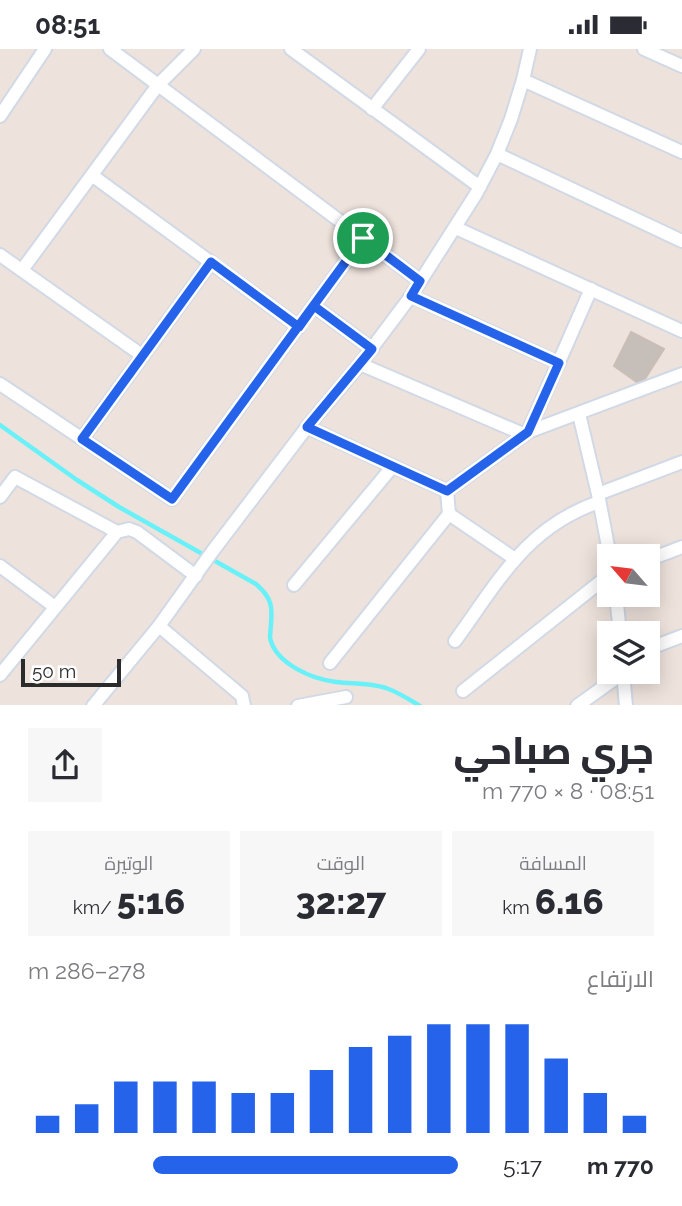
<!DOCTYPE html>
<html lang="ar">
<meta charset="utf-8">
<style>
body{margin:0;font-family:Raleway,Cairo,sans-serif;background:#f7f7f7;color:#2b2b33;direction:rtl;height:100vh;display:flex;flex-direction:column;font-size:26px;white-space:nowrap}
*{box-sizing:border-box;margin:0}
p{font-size:23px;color:#7c7c81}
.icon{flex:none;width:38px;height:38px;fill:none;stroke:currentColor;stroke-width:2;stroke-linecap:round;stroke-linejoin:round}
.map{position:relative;height:656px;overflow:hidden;direction:ltr}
.details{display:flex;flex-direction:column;background:#fff;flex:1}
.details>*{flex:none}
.needle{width:46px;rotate:298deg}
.buttons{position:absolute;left:597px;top:495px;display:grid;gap:14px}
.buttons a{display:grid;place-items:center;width:63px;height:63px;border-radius:0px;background:#fff;box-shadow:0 4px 18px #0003;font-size:35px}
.scale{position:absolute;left:21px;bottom:18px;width:100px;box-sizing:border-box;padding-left:7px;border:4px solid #2b2b2b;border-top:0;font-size:19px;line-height:24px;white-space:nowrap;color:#2b2b2b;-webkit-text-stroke:5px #fff;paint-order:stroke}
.pin{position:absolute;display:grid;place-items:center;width:60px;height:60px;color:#fff;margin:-30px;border:4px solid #fff;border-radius:50%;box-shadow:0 2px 7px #0007}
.round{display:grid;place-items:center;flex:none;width:74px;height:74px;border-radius:0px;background:#f7f7f7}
.headline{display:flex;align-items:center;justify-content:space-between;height:119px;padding:0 28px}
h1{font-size:38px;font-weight:800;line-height:52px}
.figures{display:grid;grid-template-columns:repeat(3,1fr);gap:10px;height:119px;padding:7px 28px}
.figures div{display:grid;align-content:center;border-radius:0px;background:#f7f7f7;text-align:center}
.figures b{font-size:35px;font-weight:800}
.figures small{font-size:19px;font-weight:400}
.figures p{font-size:19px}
.chart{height:196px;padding:14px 28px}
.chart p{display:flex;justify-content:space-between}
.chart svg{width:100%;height:126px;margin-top:7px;stroke:#2563eb;stroke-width:6}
ul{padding:0 28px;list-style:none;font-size:23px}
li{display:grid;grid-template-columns:112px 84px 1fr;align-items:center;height:52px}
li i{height:18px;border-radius:9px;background:#2563eb}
.status{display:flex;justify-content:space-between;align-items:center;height:49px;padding:0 35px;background:#fff;direction:ltr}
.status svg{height:19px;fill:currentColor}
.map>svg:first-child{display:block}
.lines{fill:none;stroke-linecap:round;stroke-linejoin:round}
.stream{stroke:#68f1f8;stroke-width:4.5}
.building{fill:#c6beb8;stroke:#cabeb6;stroke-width:2}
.minor-casing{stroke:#d1d9e5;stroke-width:16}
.minor{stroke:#fff;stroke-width:12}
.route-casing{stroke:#fff;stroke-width:14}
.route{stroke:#2563eb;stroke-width:9}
</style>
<div class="status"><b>08:51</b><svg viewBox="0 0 49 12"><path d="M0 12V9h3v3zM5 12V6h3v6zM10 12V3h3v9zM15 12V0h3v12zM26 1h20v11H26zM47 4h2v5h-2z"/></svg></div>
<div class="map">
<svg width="682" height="657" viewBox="0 0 682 657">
<rect width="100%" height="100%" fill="#eee2dc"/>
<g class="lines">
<path class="stream" d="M0 376 77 431 119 458 256 535C277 553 271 564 270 589 276 615 312 630 336 633 353 635 370 634 386 639 397 643 409 650 420 657"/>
</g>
<path class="building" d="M631 283 664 300 641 336 614 317Z"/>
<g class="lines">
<defs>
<g id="minor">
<path d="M110 0 420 232"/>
<path d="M291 0 480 138"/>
<path d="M644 0 682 17"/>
<path d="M523 31 682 103"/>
<path d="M372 60 419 0"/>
<path d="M0 67 45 0"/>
<path d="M497 105 682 192"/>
<path d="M93 127 299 278"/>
<path d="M456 179 682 282"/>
<path d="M0 206 143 307"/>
<path d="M22 221 158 36 194 0"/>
<path d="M411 247 559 314"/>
<path d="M314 257 372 300"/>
<path d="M360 315 523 385"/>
<path d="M0 335 172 450 363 189"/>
<path d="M579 365 598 445 610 508"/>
<path d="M307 378 447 442 528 383 682 325"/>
<path d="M528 383 591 240"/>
<path d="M82 390 211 213"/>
<path d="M598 445 682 413"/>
<path d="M0 448 15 428 117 483"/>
<path d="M449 465 515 510"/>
<path d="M648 511 682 498"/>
<path d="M0 517 55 558"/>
<path d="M294 536 393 417"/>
<path d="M616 546 620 584"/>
<path d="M159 577 242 647 244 657"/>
<path d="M455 592C498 533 526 478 599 453"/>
<path d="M648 600 682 587"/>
<path d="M330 614 449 465 447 442"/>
<path d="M623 623 626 657"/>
<path d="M0 626 117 483 129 480 137 483 196 527"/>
<path d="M463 642 609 526"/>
<path d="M93 657 159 577 212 503 307 378 360 315 411 247 476 145 497 105 511 70 523 31 530 0"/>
<path d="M298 657 346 648"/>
<path d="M577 657 623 624"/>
</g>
</defs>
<use href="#minor" class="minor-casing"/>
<use href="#minor" class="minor"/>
</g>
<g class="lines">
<defs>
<path id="route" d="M363 189 172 450 82 390 211 213 299 278 314 257 372 300 307 378 447 442 528 383 559 314 411 247 420 232 363 189"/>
</defs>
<use href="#route" class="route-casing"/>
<use href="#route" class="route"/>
</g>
</svg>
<div class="buttons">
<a><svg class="needle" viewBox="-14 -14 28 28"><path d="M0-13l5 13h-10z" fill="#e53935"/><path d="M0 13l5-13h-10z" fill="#7c7c81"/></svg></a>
<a><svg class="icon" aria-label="layers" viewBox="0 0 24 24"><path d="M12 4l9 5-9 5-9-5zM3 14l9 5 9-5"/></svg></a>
</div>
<div class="scale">50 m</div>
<div class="pin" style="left:363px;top:189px;background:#1e9e55"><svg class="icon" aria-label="arrive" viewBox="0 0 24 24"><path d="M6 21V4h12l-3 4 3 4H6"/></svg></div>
</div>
<section class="details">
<div class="headline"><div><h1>جري صباحي</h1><p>08:51 · 8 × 770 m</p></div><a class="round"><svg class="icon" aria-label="share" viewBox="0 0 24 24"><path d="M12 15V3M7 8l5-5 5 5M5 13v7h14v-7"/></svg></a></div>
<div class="figures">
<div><p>المسافة</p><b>6.16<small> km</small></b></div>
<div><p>الوقت</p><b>32:27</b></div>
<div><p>الوتيرة</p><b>5:16<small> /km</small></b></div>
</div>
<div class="chart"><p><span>الارتفاع</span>278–286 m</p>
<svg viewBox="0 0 160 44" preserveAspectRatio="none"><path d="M5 44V38M15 44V34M25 44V26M35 44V26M45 44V26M55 44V30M65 44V30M75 44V22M85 44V14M95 44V10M105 44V6M115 44V6M125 44V6M135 44V18M145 44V30M155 44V38"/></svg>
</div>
<ul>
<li><b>770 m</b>5:17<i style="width:71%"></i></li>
</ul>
</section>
